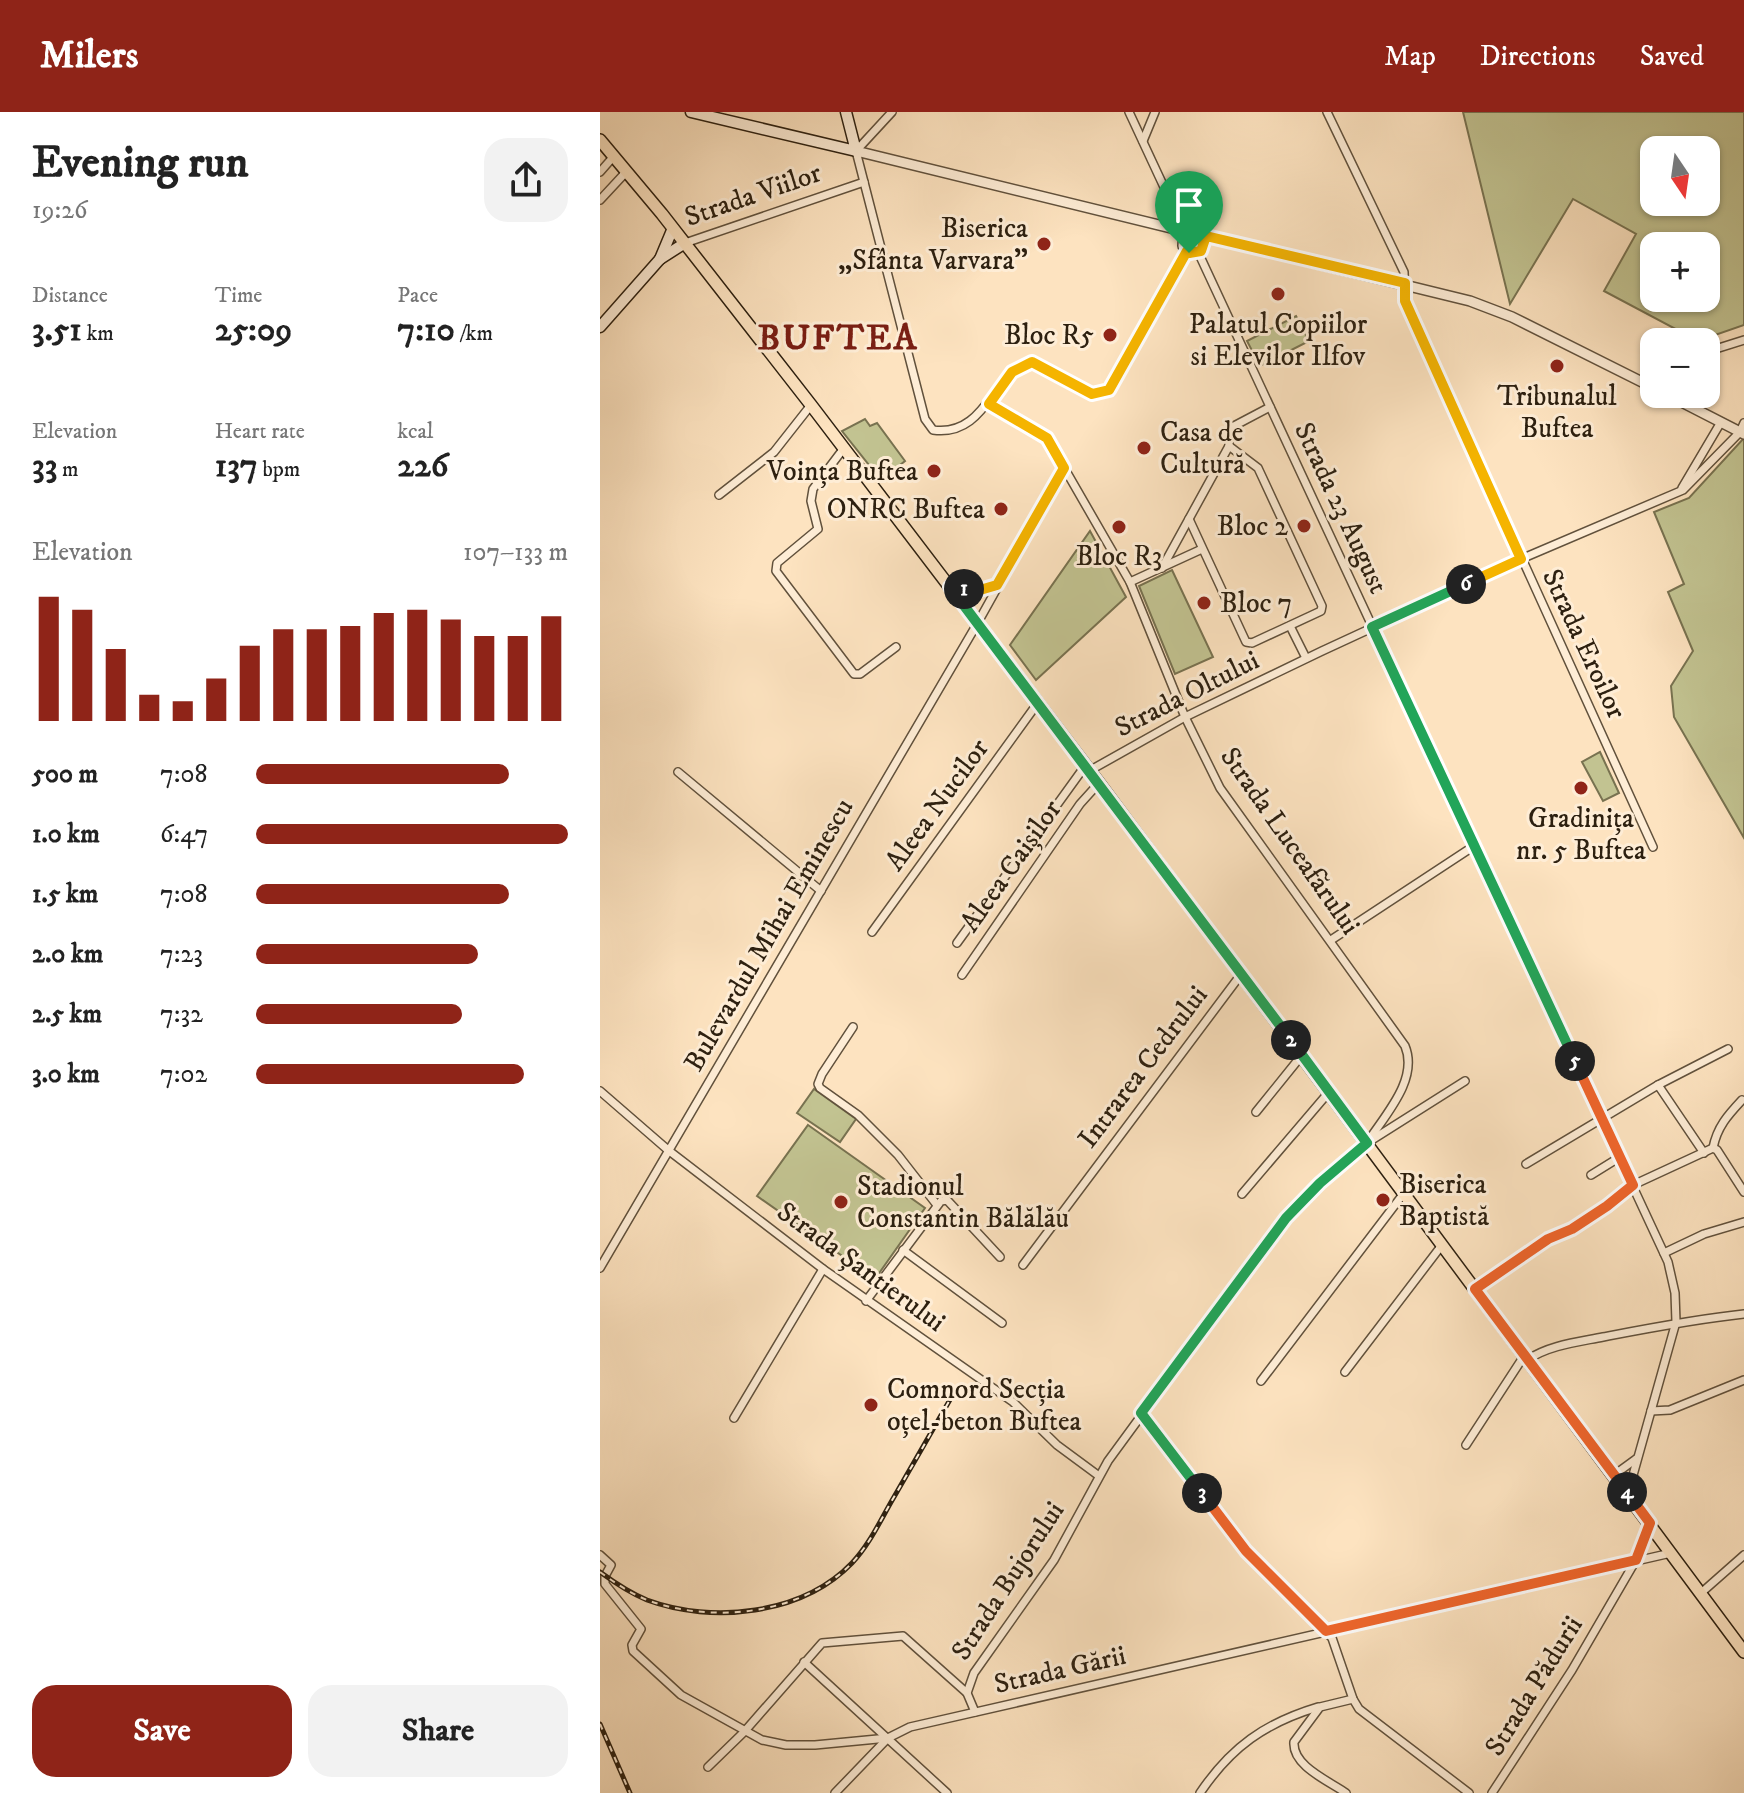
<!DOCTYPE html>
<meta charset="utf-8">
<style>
body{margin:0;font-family:"IM FELL DW Pica",serif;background:#f2f2f2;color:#222;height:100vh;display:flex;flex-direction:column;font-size:30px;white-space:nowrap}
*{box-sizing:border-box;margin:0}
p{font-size:26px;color:#767676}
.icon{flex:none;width:44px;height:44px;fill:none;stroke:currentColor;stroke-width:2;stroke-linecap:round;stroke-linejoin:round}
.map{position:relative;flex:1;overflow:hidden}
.sheet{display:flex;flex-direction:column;background:#fff;width:600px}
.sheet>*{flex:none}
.needle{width:52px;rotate:167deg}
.buttons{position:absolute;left:1040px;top:24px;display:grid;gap:16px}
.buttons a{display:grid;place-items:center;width:80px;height:80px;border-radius:16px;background:#fff;box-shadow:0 2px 6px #0004;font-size:40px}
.pin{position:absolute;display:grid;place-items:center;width:68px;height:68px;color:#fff;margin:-82px -34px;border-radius:50% 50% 50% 0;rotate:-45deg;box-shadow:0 0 8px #0007}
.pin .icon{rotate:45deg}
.km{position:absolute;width:40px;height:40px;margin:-20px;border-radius:50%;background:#222;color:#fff;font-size:22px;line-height:40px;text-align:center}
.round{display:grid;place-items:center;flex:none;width:84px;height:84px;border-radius:24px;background:#f2f2f2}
.headline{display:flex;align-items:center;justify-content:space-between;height:136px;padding:0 32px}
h1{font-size:44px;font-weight:700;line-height:60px}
.figures{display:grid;grid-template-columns:repeat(3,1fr);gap:12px;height:136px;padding:8px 32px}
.figures div{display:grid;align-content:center}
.figures b{font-size:34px;font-weight:700}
.figures small{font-size:22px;font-weight:400}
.figures p{font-size:22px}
.chart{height:224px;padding:16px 32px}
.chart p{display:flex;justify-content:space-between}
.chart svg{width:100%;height:144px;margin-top:8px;stroke:#8f2418;stroke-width:6}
.cta{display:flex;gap:16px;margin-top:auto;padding:16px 32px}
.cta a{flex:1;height:92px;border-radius:24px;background:#8f2418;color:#fff;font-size:32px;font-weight:700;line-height:92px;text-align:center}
.cta a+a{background:#f2f2f2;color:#222}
ul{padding:0 32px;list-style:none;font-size:26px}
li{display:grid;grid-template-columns:128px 96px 1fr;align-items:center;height:60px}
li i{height:20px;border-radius:10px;background:#8f2418}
header{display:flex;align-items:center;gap:48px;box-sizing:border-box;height:112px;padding:0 40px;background:#8f2418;color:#fff}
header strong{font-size:38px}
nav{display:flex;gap:44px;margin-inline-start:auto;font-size:28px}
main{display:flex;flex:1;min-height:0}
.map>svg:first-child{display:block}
.green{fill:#c2c391;stroke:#787250;stroke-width:2;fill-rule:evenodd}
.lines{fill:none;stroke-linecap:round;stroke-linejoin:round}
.minor-casing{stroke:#61513c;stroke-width:10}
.tertiary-casing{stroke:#61513c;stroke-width:12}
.secondary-casing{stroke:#2d2010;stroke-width:13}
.primary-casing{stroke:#2d2010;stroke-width:14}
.minor{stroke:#feedd6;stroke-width:7}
.tertiary{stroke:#feedd6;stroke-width:9}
.secondary{stroke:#feedd6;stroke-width:10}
.primary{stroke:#fde3c0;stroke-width:11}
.rail-casing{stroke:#2d2010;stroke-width:5}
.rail{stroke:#feedd6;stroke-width:2;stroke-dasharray:6;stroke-linecap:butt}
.split-1-casing{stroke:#fff;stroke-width:16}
.split-2-casing{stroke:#fff;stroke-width:16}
.split-3-casing{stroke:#fff;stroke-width:16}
.split-4-casing{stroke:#fff;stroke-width:16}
.split-5-casing{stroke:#fff;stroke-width:16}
.split-6-casing{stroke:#fff;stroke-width:16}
.split-7-casing{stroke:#fff;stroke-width:16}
.split-1{stroke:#f5b400;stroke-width:10}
.split-2{stroke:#22a559;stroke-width:10}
.split-3{stroke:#22a559;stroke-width:10}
.split-4{stroke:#f0652b;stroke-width:10}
.split-5{stroke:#f0652b;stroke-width:10}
.split-6{stroke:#22a559;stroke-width:10}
.split-7{stroke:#f5b400;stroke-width:10}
.poi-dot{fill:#8f2418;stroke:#feedd6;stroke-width:3}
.labels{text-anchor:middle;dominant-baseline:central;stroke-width:6;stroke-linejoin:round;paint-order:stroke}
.street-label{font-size:28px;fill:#2d2010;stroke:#feedd6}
.poi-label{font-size:28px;fill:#2d2010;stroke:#feedd6;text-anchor:end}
.district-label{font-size:36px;font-weight:bold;letter-spacing:2px;fill:#7a1f14;stroke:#feedd6}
</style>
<header>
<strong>Milers</strong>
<nav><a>Map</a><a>Directions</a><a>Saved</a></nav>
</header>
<main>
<section class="sheet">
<div class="headline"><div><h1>Evening run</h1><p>19:26</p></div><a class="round"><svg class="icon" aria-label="share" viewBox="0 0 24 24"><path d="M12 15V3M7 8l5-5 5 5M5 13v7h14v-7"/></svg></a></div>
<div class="figures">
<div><p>Distance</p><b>3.51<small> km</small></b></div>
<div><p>Time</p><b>25:09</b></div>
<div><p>Pace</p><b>7:10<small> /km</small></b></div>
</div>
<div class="figures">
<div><p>Elevation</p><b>33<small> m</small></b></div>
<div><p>Heart rate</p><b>137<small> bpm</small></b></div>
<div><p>kcal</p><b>226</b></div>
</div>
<div class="chart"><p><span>Elevation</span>107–133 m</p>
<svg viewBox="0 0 160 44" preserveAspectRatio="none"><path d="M5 44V6M15 44V10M25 44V22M35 44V36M45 44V38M55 44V31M65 44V21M75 44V16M85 44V16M95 44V15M105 44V11M115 44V10M125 44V13M135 44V18M145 44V18M155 44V12"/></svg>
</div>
<ul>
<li><b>500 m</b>7:08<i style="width:81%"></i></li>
<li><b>1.0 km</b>6:47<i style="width:100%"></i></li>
<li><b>1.5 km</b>7:08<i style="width:81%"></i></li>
<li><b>2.0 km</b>7:23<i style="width:71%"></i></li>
<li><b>2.5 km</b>7:32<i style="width:66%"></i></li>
<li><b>3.0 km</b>7:02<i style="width:86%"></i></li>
</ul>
<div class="cta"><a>Save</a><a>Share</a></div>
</section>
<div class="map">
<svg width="1144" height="1681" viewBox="0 0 1144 1681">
<rect width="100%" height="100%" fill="#fde3c0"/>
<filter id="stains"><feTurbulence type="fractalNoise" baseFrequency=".0025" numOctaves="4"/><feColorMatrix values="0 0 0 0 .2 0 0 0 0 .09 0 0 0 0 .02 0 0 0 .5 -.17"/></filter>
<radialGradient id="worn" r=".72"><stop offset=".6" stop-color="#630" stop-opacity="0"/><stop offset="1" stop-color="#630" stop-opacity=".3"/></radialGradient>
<g class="green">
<path d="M863 0H1144V213L1098 229 1004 179 1036 122 973 87 910 192ZM1054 38H1106V90H1054ZM1054 134H1106V186H1054Z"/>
<path d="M696 204 709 229 660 254 647 229Z"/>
<path d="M265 307 270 314 277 311 305 349 281 368 242 319Z"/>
<path d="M1144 326V726L1074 605 1071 574 1093 539 1068 480 1084 472 1054 400 1089 386Z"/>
<path d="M490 419 526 485 436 568 410 533Z"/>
<path d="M572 458 613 545 575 562 539 474Z"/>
<path d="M1000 640 1019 681 1003 689 982 650Z"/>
<path d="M214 977 256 1007 240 1030 197 1001Z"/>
<path d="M208 1013 325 1096 275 1167 157 1084Z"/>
</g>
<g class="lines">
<defs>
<g id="minor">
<path d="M292 0 256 39 325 307 333 318C390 326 394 250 436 250L492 282 509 278 587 139"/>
<path d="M529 0 584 118"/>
<path d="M727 0 804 160 805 189 1053 735"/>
<path d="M543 29 555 0"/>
<path d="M0 60 14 44"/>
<path d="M0 88 27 59"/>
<path d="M85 131 264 70"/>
<path d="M598 140 1068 1150 1075 1181 1076 1210 1028 1381"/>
<path d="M1106 240 1144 228"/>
<path d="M389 292 447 326 530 470 585 605 620 676 805 934C819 968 784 1004 767 1031"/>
<path d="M244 336 213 377 211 389 218 417 177 451 176 459 254 562H260L296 535"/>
<path d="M1082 376 1121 310"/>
<path d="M119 383 174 340 211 293"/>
<path d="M589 407 646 530 652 531 721 499 722 494 658 356 629 334"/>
<path d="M562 456 629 334V324L632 315 670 295"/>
<path d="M530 470 602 437"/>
<path d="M350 475 380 478 397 473"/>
<path d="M690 514 706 546"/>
<path d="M489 659 585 605 722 539 921 447 1083 378 1140 320 1144 311"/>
<path d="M78 660 221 779"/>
<path d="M272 820 437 592"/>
<path d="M731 828 874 734"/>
<path d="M357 831 485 654"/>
<path d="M362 863 480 692 499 671"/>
<path d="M253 915 222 962 218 972 220 976 258 1003 298 1043 337 1093"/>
<path d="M1058 973 1104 1041"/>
<path d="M0 979 68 1038 223 1157 413 1290 457 1333 499 1364"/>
<path d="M656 1000 702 943"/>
<path d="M1113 1036C1117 1015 1128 1003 1142 988"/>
<path d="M926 1052 1058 973 1128 937"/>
<path d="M991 1063 1020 1045"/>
<path d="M642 1082 729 980"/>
<path d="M303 1138 402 1211"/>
<path d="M1064 1141 1104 1122 1144 1110"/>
<path d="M423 1153 642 861"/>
<path d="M0 1156 377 512 464 356"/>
<path d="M875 1177 948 1127 972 1117 1007 1094 1033 1073 1113 1036 1117 1038 1144 1080"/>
<path d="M266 1189 341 1089 347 1088 400 1145"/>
<path d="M927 1248C949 1233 978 1230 1003 1225 1050 1216 1096 1207 1144 1202"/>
<path d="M745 1260 842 1133"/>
<path d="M661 1269 804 1081"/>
<path d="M1051 1299 1070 1298 1144 1268"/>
<path d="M541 1301 646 1439 732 1526 753 1587 759 1597 869 1681"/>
<path d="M134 1306 223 1157"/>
<path d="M866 1333 924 1244"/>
<path d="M1014 1363 1036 1347"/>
<path d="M0 1443 11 1453 5 1464V1472L41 1517 32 1533 33 1539 81 1583 162 1628 186 1633H215L288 1626 310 1615 1071 1441"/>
<path d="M1101 1481 1144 1443"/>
<path d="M204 1550 347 1681"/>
<path d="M375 1600 367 1581 374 1561 454 1448 508 1349 686 1106 720 1071 767 1031 865 969"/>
<path d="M108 1655 144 1620 222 1531 303 1524 367 1581"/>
<path d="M235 1681 288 1626"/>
<path d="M600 1681C631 1635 665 1611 718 1595"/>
<path d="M746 1681C729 1669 692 1654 694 1630L720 1595 753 1587"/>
<path d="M892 1681 972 1558 1036 1448 1049 1413"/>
</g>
<g id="tertiary">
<path d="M256 39 870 189 912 205 1054 276"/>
<path d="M584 118 583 134 592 141 601 139 606 124"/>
<path d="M1066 282 1144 322"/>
</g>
<g id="secondary">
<path d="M91 0 256 39 246 0"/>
<path d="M60 147 73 116"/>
<path d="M0 215 60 147 85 131"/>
</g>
<path id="primary" d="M0 28 62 102 211 293 499 671 1144 1540"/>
</defs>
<use href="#minor" class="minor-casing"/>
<use href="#tertiary" class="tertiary-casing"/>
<use href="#secondary" class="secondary-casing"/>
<use href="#primary" class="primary-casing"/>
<use href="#minor" class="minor"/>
<use href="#tertiary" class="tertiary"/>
<use href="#secondary" class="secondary"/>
<use href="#primary" class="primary"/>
<defs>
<g id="rail">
<path d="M0 1460C15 1471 30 1481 47 1488 112 1512 202 1503 252 1451 270 1432 281 1407 294 1385 315 1349 335 1314 355 1279"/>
<path d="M0 1612 30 1681"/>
</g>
</defs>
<use href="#rail" class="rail-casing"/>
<use href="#rail" class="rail"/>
</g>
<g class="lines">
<defs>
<path id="split-1" d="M364 477 380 478 397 473 464 356 447 326 389 292 412 260 432 250 492 282 509 278 587 139 589 141"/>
<path id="split-2" d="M364 477 350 475 691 928"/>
<path id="split-3" d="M602 1381 541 1301 686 1106 720 1071 767 1031 691 928"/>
<path id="split-4" d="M602 1381 646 1439 726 1519 1036 1448 1050 1411 1027 1380"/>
<path id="split-5" d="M975 949 1033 1073 1007 1094 972 1117 948 1127 875 1177 1027 1380"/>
<path id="split-6" d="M866 472 772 515 975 949"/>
<path id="split-7" d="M589 141 601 139 606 124 805 171V189L921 447 866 472"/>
</defs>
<use href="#split-1" class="split-1-casing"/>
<use href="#split-2" class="split-2-casing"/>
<use href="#split-3" class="split-3-casing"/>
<use href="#split-4" class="split-4-casing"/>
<use href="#split-5" class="split-5-casing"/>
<use href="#split-6" class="split-6-casing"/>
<use href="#split-7" class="split-7-casing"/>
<use href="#split-1" class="split-1"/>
<use href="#split-2" class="split-2"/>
<use href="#split-3" class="split-3"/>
<use href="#split-4" class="split-4"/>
<use href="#split-5" class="split-5"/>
<use href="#split-6" class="split-6"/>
<use href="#split-7" class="split-7"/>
</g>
<g class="poi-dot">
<circle cx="444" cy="132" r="8"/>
<circle cx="678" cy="182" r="8"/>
<circle cx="510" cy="223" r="8"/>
<circle cx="957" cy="254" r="8"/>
<circle cx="544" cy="336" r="8"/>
<circle cx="334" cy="359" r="8"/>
<circle cx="401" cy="397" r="8"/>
<circle cx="704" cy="414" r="8"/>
<circle cx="519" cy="415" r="8"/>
<circle cx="604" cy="491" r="8"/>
<circle cx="981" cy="676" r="8"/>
<circle cx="783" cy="1088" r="8"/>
<circle cx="241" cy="1090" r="8"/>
<circle cx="271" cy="1293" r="8"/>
</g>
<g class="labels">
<g class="street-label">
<text transform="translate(153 83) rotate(-19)">Strada Viilor</text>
<text transform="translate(741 396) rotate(65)">Strada 23 August</text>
<text transform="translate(984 532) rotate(65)">Strada Eroilor</text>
<text transform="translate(587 582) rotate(-27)">Strada Oltului</text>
<text transform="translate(337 693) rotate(-54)">Aleea Nucilor</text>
<text transform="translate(690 729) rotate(55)">Strada Luceafărului</text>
<text transform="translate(411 754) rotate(-55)">Aleea Caișilor</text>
<text transform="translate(169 823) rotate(-60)">Bulevardul Mihai Eminescu</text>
<text transform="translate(543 955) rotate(-53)">Intrarea Cedrului</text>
<text transform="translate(261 1155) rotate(36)">Strada Șantierului</text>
<text transform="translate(408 1469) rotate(-57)">Strada Bujorului</text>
<text transform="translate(460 1558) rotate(-13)">Strada Gării</text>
<text transform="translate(934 1574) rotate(-58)">Strada Pădurii</text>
</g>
<g class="poi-label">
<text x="428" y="116">Biserica<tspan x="428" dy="32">„Sfânta Varvara"</tspan></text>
<text x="678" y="212" text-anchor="middle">Palatul Copiilor<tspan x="678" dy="32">si Elevilor Ilfov</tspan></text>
<text x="494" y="223">Bloc R5</text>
<text x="957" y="284" text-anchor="middle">Tribunalul<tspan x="957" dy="32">Buftea</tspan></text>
<text x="560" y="320" text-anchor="start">Casa de<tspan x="560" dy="32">Cultură</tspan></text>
<text x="318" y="359">Voința Buftea</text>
<text x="385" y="397">ONRC Buftea</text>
<text x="688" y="414">Bloc 2</text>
<text x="519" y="444" text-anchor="middle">Bloc R3</text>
<text x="620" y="491" text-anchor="start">Bloc 7</text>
<text x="981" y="706" text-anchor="middle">Gradinița<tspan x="981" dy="32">nr. 5 Buftea</tspan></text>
<text x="799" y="1072" text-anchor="start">Biserica<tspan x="799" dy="32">Baptistă</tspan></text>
<text x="257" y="1074" text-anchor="start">Stadionul<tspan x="257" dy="32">Constantin Bălălău</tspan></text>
<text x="287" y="1277" text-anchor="start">Comnord Secția<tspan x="287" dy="32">oțel-beton Buftea</tspan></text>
</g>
<g class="district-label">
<text x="238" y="226">BUFTEA</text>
</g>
</g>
<rect width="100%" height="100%" filter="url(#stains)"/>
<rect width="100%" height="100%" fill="url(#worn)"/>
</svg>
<div class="buttons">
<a><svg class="needle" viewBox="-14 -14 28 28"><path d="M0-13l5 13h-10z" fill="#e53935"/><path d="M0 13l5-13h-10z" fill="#767676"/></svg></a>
<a>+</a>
<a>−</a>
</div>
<div class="pin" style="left:589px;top:141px;background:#1e9e55"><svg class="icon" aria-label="arrive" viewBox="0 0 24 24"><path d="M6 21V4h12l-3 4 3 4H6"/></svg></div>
<b class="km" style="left:364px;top:477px">1</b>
<b class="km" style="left:691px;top:928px">2</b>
<b class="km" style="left:602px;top:1381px">3</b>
<b class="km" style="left:1027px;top:1380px">4</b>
<b class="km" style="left:975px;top:949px">5</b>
<b class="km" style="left:866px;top:472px">6</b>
</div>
</main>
